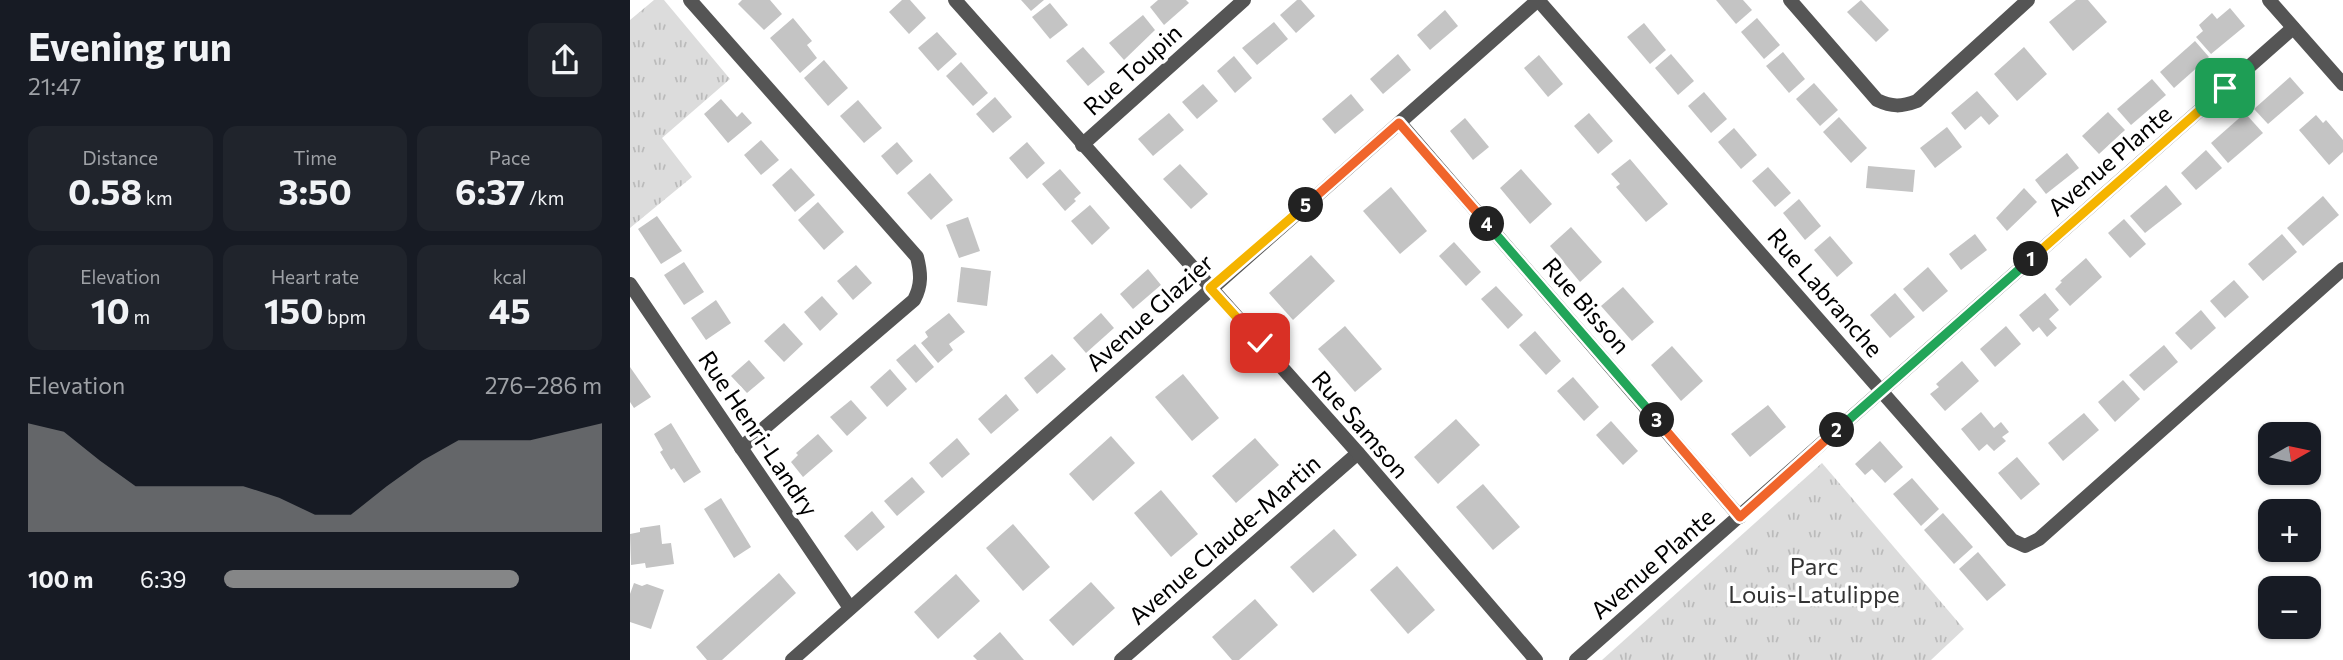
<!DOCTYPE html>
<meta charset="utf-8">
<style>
body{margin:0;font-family:Commissioner,sans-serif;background:#20242c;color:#f1f3f6;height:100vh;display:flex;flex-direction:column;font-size:26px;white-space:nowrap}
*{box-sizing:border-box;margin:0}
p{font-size:23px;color:#9ea1a6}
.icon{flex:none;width:38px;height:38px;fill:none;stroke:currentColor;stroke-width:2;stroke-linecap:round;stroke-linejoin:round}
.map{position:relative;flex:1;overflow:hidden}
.drawer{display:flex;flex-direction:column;background:#171b24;width:630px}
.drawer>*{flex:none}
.needle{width:46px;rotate:81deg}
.fabs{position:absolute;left:1628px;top:422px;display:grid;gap:14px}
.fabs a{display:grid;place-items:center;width:63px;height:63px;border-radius:14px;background:#171b24;box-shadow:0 2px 5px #0004;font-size:35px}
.pin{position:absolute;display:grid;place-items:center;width:60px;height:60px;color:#fff;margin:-30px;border-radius:14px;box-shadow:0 4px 10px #0006}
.km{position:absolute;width:35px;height:35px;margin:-18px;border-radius:50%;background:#222;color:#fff;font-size:19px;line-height:35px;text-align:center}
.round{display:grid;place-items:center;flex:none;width:74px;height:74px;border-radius:14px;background:#20242c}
.overview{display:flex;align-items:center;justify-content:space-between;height:119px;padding:0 28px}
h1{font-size:38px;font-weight:700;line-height:52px}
.stats{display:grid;grid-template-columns:repeat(3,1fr);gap:10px;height:119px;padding:7px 28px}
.stats div{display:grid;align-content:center;border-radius:14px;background:#20242c;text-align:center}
.stats b{font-size:35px;font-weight:700}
.stats small{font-size:19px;font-weight:400}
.stats p{font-size:19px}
.chart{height:196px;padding:14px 28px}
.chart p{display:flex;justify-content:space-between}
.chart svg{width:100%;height:126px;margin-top:7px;fill:#858687;opacity:.7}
ul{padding:0 28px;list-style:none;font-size:23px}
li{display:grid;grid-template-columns:112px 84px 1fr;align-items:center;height:52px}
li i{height:18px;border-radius:9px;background:#858687}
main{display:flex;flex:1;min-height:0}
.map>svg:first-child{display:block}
.park{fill:url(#park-tufts)}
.building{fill:#c4c4c4}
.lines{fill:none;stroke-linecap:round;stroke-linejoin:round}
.minor{stroke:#555;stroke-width:14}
.tertiary{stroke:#555;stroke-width:14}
.split-1-casing{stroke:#fff;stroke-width:14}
.split-2-casing{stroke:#fff;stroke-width:14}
.split-3-casing{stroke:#fff;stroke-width:14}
.split-4-casing{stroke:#fff;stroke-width:14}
.split-5-casing{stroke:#fff;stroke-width:14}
.split-6-casing{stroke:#fff;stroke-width:14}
.split-1{stroke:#f5b400;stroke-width:9}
.split-2{stroke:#22a559;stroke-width:9}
.split-3{stroke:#f0652b;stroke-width:9}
.split-4{stroke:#22a559;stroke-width:9}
.split-5{stroke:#f0652b;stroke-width:9}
.split-6{stroke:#f5b400;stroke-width:9}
.labels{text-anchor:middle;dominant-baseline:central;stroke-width:7;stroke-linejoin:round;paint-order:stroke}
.street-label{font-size:24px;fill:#000;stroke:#fff}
.park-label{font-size:24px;fill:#333;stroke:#fff}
</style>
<main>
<section class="drawer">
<div class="overview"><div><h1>Evening run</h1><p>21:47</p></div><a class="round"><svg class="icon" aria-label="share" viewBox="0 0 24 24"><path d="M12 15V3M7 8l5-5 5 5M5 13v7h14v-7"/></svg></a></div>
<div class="stats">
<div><p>Distance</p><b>0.58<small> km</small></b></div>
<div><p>Time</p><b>3:50</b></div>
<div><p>Pace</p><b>6:37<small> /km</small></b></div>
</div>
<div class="stats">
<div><p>Elevation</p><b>10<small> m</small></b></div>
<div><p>Heart rate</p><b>150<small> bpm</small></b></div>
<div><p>kcal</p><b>45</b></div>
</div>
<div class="chart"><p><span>Elevation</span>276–286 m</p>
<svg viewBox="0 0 160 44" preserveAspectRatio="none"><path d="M0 44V6L10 9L20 19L30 28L40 28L50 28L60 28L70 32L80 38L90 38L100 28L110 19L120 12L130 12L140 12L150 9L160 6V44z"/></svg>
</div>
<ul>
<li><b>100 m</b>6:39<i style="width:78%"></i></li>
</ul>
</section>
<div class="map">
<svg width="1713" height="660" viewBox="0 0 1713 660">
<defs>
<pattern id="park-tufts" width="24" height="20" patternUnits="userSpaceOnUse" patternTransform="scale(1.75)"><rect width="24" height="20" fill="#dcdcdc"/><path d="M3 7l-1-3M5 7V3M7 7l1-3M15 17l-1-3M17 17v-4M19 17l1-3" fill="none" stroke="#bbb"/></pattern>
</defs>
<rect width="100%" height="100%" fill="#fff"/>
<g class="park">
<path d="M24 0H34L100 79 32 138 62 177 0 228V20Z"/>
<path d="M1192 463 1334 629 1301 660H972Z"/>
</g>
<g class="building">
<path d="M112 0H140L152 14 134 30 108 4Z"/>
<path d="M272 0H280L296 18 279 34 259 12Z"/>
<path d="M391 0H414L401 11Z"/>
<path d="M528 0H556L559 3 534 25 520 7Z"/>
<path d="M667 0H671L685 16 666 33 650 15Z"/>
<path d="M1086 0H1113L1122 10 1106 24Z"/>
<path d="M1231 0 1259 30 1246 42 1217 12Z"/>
<path d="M1446 0H1458L1477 22 1443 51 1419 22Z"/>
<path d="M420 3 438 25 420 39 402 17Z"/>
<path d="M1600 8 1615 26 1581 54 1566 37 1573 31 1569 25 1582 13 1587 19Z"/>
<path d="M815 10 828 26 800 50 787 35Z"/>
<path d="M513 15 525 30 494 60 479 43Z"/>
<path d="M163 18 182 41 177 45 187 58 170 73 140 38Z"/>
<path d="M1127 18 1150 45 1134 59 1111 32Z"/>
<path d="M644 22 658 39 627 65 612 48Z"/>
<path d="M1014 23 1036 50 1020 64 997 37Z"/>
<path d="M307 32 327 54 308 71 288 48Z"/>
<path d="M1565 41 1579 57 1544 88 1530 72Z"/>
<path d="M453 47 475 72 458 86 436 61Z"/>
<path d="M1394 47 1417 74 1387 101 1364 74Z"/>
<path d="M1153 52 1175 79 1159 93 1136 66Z"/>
<path d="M768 54 781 70 753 94 740 79Z"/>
<path d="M1041 54 1064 81 1048 95 1025 68Z"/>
<path d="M909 55 933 84 918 97 894 68Z"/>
<path d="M604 56 622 78 605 93 587 71Z"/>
<path d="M194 60 218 88 198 106 174 78Z"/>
<path d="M331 62 358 93 343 106 316 76Z"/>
<path d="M1660 77 1674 93 1638 124 1624 109Z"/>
<path d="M1522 79 1536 95 1501 125 1487 109Z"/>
<path d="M1184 83 1208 110 1190 126 1166 99Z"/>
<path d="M573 84 588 101 567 119 552 102Z"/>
<path d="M1347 91 1369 116 1359 125 1351 116 1335 130 1321 113Z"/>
<path d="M1074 92 1097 119 1081 133 1058 106Z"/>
<path d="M721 94 734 110 705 134 692 119Z"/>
<path d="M365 97 382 117 363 133 346 114Z"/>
<path d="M91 99 107 117 112 112 122 123 98 143 74 114Z"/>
<path d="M228 100 252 128 234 143 210 116Z"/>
<path d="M1478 112 1495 130 1469 154 1452 136Z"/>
<path d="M539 113 554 130 523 156 508 139Z"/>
<path d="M959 113 983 141 968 154 944 126Z"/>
<path d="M1615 113 1633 133 1598 163 1581 143Z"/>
<path d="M1686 115 1693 123 1696 120 1713 140V152L1699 165 1669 130Z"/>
<path d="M1209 117 1237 148 1221 163 1193 132Z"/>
<path d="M835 118 859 147 843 160 820 131Z"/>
<path d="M1317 127 1332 147 1305 168 1290 148Z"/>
<path d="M1104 128 1127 155 1111 169 1088 142Z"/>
<path d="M131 140 149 160 131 175 114 155Z"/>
<path d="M267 142 283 161 267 175 251 156Z"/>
<path d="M397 142 415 163 397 179 379 158Z"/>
<path d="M1576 150 1592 168 1566 190 1551 173Z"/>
<path d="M1437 153 1449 168 1416 194 1405 180Z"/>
<path d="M1000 159 1038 204 1016 222 986 187 990 184 981 174Z"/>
<path d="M550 164 578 194 561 209 533 179Z"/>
<path d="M1238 166 1285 170 1283 192 1236 188Z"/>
<path d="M1138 167 1161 193 1145 207 1122 181Z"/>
<path d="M161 168 185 195 165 212 142 185Z"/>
<path d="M430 169 451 193 444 199 446 201 435 211 412 184Z"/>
<path d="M891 169 922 204 900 224 870 188Z"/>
<path d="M300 173 323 200 301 220 277 193Z"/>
<path d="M1536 185 1552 204 1515 233 1500 216Z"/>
<path d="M761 187 797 231 770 254 733 211Z"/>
<path d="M1394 188 1407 202 1377 231 1366 218Z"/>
<path d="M1693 196 1709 215 1673 246 1657 228Z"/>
<path d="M1169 199 1191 226 1175 240 1153 213Z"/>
<path d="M188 202 214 232 194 250 168 220Z"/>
<path d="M460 205 480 228 462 245 441 221Z"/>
<path d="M27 216 52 251 31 264 8 229Z"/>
<path d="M338 217 350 251 329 258 316 225Z"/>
<path d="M1494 219 1516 244 1500 258 1478 233Z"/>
<path d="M941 227 972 262 950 282 920 246Z"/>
<path d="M1345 234 1357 250 1331 270 1319 254Z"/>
<path d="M1652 234 1667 252 1633 281 1618 264Z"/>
<path d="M1200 236 1223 263 1207 277 1184 250Z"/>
<path d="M824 242 851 272 836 286 809 256Z"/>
<path d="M681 255 705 281 663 320 639 293Z"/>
<path d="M1456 258 1472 277 1440 306 1425 289 1432 282 1430 281Z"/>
<path d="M54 262 74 292 54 305 34 275Z"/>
<path d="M226 265 242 283 223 300 207 281Z"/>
<path d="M331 267 361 271 357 306 327 302Z"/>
<path d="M1298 267 1318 291 1293 312 1273 289Z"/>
<path d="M518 269 531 285 503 309 490 294Z"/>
<path d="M1604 280 1619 297 1595 318 1580 301Z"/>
<path d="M866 286 893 315 878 329 851 299Z"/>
<path d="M993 287 1024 322 1002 341 971 306Z"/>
<path d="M1265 293 1285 317 1260 338 1240 315Z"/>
<path d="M1415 293 1429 310 1419 319 1427 328 1417 337 1409 327 1403 332 1389 315Z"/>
<path d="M192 296 208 314 190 331 174 312Z"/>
<path d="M86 300 101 323 76 340 61 318Z"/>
<path d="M1571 310 1586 328 1561 350 1545 333Z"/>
<path d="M319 313 335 332 319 344 323 350 308 363 291 343 298 337 295 332Z"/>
<path d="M471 313 484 328 456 353 443 338Z"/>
<path d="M154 323 173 344 154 362 134 341Z"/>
<path d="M715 326 752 369 725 392 688 349Z"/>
<path d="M1376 326 1391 344 1365 367 1350 349Z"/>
<path d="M905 331 931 361 916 375 889 345Z"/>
<path d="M285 344 304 367 286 383 266 360Z"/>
<path d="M1534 345 1548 362 1514 391 1499 375Z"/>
<path d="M1042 346 1073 381 1051 401 1021 365Z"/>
<path d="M422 354 436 369 407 394 394 378Z"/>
<path d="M119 360 135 378 117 393 101 376Z"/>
<path d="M1332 361 1349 381 1315 411 1300 394 1309 387 1306 384Z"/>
<path d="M0 367 21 397 4 408 0 402Z"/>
<path d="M260 369 277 389 257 407 240 387Z"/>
<path d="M553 374 589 418 562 441 525 397Z"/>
<path d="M943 377 969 407 954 421 927 391Z"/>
<path d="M1493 380 1510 399 1485 422 1468 402Z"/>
<path d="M376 394 389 410 361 434 348 419Z"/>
<path d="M221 400 237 418 217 436 200 417Z"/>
<path d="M1138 405 1156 427 1120 457 1101 434Z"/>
<path d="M1351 412 1364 428 1371 422 1379 432 1372 437 1376 441 1364 451 1357 444 1349 451 1331 429Z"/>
<path d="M1454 413 1469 430 1433 461 1418 443Z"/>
<path d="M826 419 850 445 808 484 784 457Z"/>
<path d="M981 421 1008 451 993 465 966 435Z"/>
<path d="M41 423 71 472 54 483 44 468 41 470 30 452 33 450 24 434Z"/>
<path d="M188 434 203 451 173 477 161 462 168 455 166 453Z"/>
<path d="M481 436 505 463 463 501 439 474Z"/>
<path d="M327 438 340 454 312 478 299 463Z"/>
<path d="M625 438 649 465 606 503 582 476Z"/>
<path d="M1250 441 1273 467 1255 483 1242 469 1235 475 1225 464Z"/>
<path d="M1387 457 1410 484 1391 500 1368 473Z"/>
<path d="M282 477 295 492 267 516 254 501Z"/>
<path d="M1282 478 1309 509 1291 526 1263 494Z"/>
<path d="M853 484 890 527 863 550 826 507Z"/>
<path d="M531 490 568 534 541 557 504 513Z"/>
<path d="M91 498 121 547 104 558 74 509Z"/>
<path d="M242 511 255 527 227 551 214 536Z"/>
<path d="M1313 513 1343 547 1324 564 1294 530Z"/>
<path d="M383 524 420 567 393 591 356 548Z"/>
<path d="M30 525 32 544 41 543 44 564 16 568 15 563 1 565 0 534 10 532V528Z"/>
<path d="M704 529 727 555 683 593 660 567Z"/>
<path d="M1348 552 1376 585 1357 601 1329 569Z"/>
<path d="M767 566 805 610 778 634 740 590Z"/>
<path d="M149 573 166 593 92 660H77L66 647Z"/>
<path d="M326 574 350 601 308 639 284 612Z"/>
<path d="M461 582 485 608 443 646 419 620Z"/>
<path d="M4 583 12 586 17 584 34 590 21 629 0 622V594Z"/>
<path d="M625 599 648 625 609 660H602L582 637Z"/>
<path d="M370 632 394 660H347L343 656Z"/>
</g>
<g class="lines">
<g class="minor">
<path d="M60 0 287 257C291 273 292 285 284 300L111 448"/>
<path d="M908 0 1382 540 1395 546 1409 539 1713 269"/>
<path d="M1160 0 1247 100C1262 107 1271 107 1287 101L1398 0"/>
<path d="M1639 0 1713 84"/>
<path d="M770 123 1110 517"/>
<path d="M452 145 614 0"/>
<path d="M0 284 220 608"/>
<path d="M162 660 908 0"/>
<path d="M491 660 728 453"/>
<path d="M946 660 1663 28"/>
</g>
<path class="tertiary" d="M325 0 728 453 906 660"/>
</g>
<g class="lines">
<defs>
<path id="split-1" d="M1401 259 1595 88"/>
<path id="split-2" d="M1207 430 1401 259"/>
<path id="split-3" d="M1027 420 1110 517 1207 430"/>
<path id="split-4" d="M857 224 1027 420"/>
<path id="split-5" d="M676 205 769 123 857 224"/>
<path id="split-6" d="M630 343 580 288 676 205"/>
</defs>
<use href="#split-1" class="split-1-casing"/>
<use href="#split-2" class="split-2-casing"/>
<use href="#split-3" class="split-3-casing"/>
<use href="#split-4" class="split-4-casing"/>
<use href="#split-5" class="split-5-casing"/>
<use href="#split-6" class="split-6-casing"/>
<use href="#split-1" class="split-1"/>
<use href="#split-2" class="split-2"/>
<use href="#split-3" class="split-3"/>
<use href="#split-4" class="split-4"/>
<use href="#split-5" class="split-5"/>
<use href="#split-6" class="split-6"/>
</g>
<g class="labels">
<g class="street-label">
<text transform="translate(502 69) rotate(-42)">Rue Toupin</text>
<text transform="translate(1479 160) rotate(-41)">Avenue Plante</text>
<text transform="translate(1196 292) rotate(49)">Rue Labranche</text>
<text transform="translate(957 305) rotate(49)">Rue Bisson</text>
<text transform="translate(519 312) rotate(-42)">Avenue Glazier</text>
<text transform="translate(731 424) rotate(49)">Rue Samson</text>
<text transform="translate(129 433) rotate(56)">Rue Henri-Landry</text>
<text transform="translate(594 539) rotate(-41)">Avenue Claude-Martin</text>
<text transform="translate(1022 563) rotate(-41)">Avenue Plante</text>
</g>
<g class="park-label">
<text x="1184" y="565">Parc<tspan x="1184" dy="28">Louis-Latulippe</tspan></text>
</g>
</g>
</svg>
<div class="fabs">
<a><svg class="needle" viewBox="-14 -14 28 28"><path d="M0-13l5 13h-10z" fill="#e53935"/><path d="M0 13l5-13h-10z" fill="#9ea1a6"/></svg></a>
<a>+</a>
<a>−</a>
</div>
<div class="pin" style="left:1595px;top:88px;background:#1e9e55"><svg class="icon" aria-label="arrive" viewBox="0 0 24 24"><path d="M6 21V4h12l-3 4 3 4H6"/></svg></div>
<div class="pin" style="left:630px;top:343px;background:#d93025"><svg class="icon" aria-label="check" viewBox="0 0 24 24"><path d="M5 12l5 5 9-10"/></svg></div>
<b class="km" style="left:1401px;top:259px">1</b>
<b class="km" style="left:1207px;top:430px">2</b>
<b class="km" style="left:1027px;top:420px">3</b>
<b class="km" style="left:857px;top:224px">4</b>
<b class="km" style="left:676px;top:205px">5</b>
</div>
</main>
